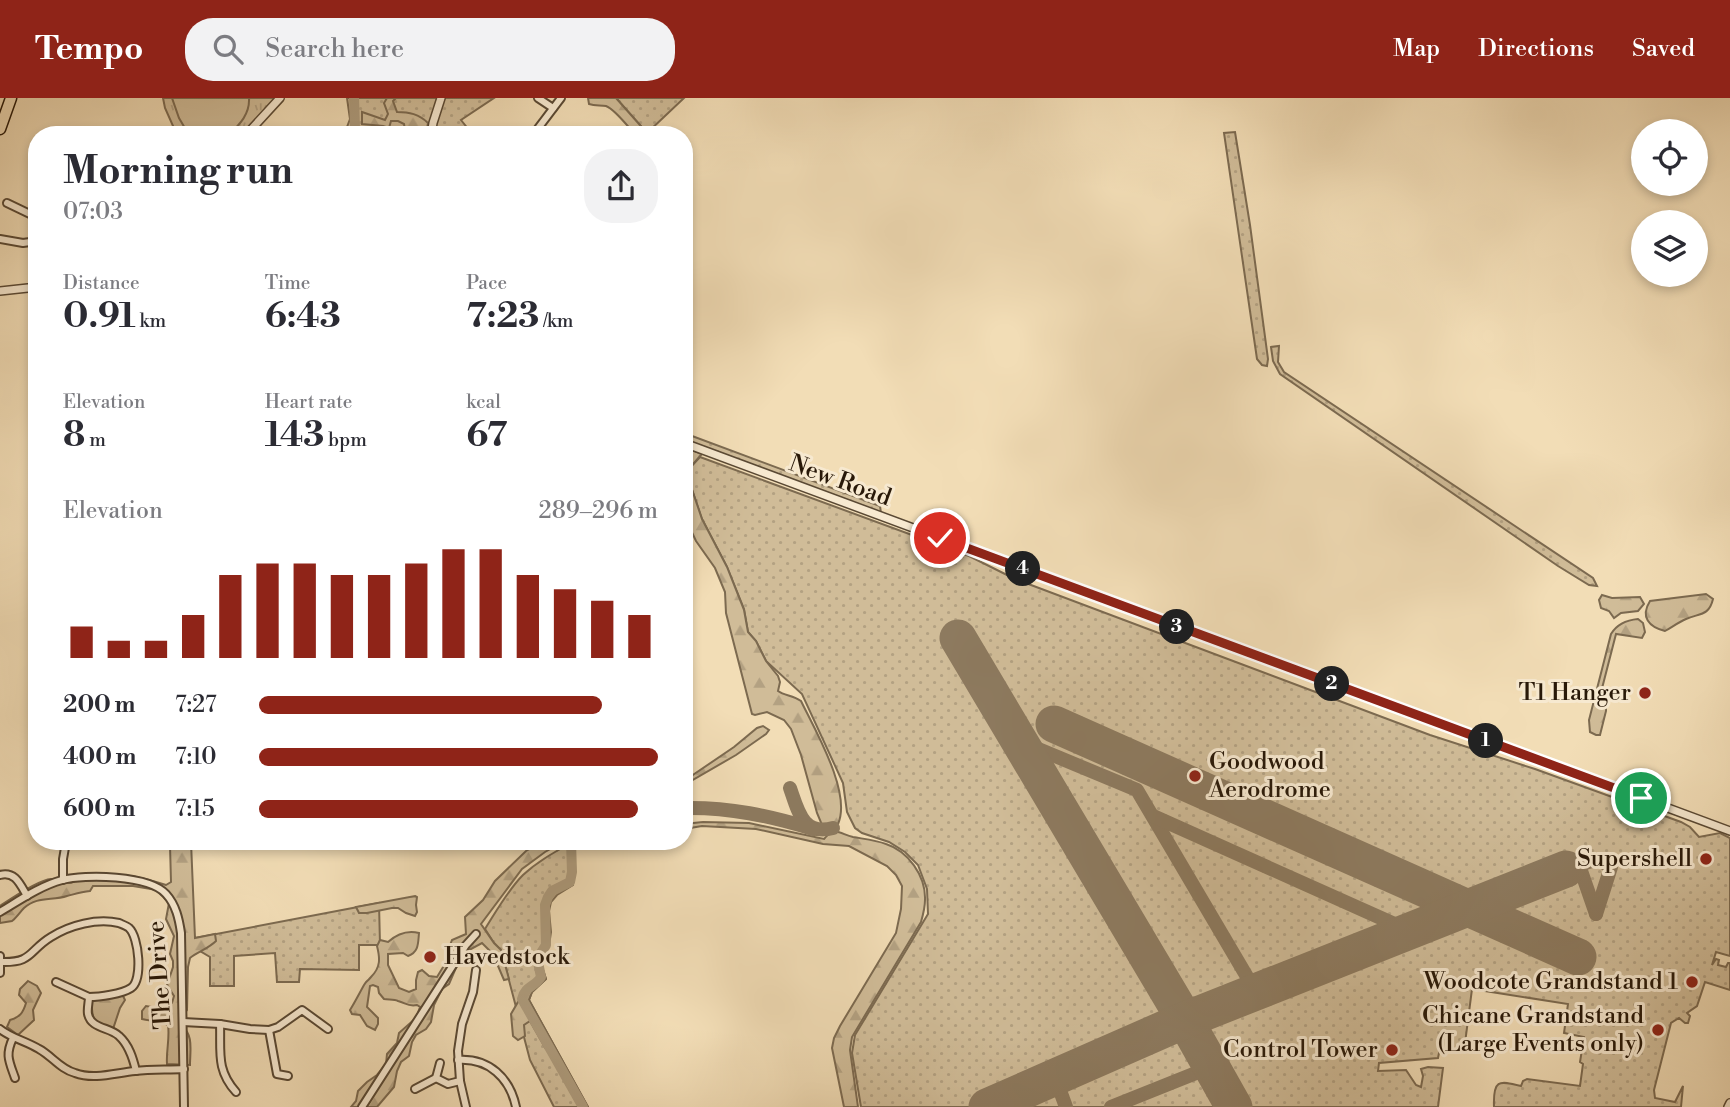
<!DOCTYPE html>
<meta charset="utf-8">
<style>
body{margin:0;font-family:"Libre Bodoni",serif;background:#f2f2f3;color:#2b2b33;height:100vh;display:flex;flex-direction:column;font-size:26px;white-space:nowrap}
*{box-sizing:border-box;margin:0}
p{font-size:23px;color:#7c7c81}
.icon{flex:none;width:38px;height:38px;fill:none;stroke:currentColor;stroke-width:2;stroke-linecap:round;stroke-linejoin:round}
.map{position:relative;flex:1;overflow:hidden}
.details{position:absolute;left:28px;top:28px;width:665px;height:724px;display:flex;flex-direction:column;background:#fff;border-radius:28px;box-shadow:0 4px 10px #0003}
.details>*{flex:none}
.tools{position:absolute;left:1631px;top:21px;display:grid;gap:14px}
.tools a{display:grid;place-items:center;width:77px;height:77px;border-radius:50%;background:#fff;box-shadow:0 4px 10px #0003;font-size:35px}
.pin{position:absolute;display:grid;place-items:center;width:60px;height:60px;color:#fff;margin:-30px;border:4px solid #fff;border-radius:50%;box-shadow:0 2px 7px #0007}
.km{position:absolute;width:35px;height:35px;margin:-18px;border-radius:50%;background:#222;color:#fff;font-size:19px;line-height:35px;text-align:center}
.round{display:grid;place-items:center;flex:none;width:74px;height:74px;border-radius:28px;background:#f2f2f3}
.summary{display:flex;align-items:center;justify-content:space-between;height:119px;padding:0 35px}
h1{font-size:38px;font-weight:700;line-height:52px}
.stats{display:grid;grid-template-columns:repeat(3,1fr);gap:10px;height:119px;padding:7px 35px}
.stats div{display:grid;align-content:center}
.stats b{font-size:35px;font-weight:700}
.stats small{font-size:19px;font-weight:400}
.stats p{font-size:19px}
.chart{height:196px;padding:14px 35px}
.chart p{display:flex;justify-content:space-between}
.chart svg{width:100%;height:126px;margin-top:7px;stroke:#8f2418;stroke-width:6}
ul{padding:0 35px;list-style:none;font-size:23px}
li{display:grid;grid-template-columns:112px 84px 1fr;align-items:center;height:52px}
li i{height:18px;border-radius:9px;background:#8f2418}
header{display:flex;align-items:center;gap:42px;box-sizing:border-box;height:98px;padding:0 35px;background:#8f2418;color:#fff}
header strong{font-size:33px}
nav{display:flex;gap:38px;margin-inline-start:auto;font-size:24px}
.search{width:490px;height:63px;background:#f2f2f3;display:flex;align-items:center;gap:18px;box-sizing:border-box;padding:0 24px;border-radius:28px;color:#7c7c81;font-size:26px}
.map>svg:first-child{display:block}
.grass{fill:url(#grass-dots);stroke:#7c6a50;stroke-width:2}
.forest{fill:url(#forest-firs);stroke:#7c6a50;stroke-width:2}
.park{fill:url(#park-tufts);stroke:#7c6a50;stroke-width:2}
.pitch{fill:#d0bc98;stroke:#7c6a50;stroke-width:2}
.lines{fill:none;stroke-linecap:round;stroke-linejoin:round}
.river{stroke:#ad9a7b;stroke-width:10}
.taxiway{stroke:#8d7a5f;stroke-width:14}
.runway{stroke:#8d7a5f;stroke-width:37}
.minor-casing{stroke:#5a4934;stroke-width:10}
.tertiary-casing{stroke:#5a4934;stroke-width:10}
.primary-casing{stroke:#281808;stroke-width:13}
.minor{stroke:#f7e9d0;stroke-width:6}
.tertiary{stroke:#f7e9d0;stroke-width:7}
.primary{stroke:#f2ddb6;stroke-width:10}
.route-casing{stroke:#fff;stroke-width:14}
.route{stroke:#8f2418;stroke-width:9}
.poi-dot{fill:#8f2418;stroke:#f7e9d0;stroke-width:2.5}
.labels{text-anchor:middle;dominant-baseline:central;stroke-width:6;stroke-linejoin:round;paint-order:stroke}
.street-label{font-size:24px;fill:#281808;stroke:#f7e9d0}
.poi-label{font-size:24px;fill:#281808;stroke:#f7e9d0;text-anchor:end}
</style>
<header>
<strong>Tempo</strong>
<div class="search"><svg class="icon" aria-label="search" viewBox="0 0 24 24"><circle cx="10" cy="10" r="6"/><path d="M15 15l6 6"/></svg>Search here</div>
<nav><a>Map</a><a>Directions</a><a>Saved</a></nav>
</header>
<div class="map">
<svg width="1730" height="1009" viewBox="0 0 1730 1009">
<defs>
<pattern id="grass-dots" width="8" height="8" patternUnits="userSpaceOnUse" patternTransform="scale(1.75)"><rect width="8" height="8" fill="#d0bc98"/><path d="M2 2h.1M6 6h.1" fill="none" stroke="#b3a182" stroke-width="1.8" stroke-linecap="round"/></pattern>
<pattern id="forest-firs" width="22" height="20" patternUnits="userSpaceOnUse" patternTransform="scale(1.75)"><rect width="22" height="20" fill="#d0bc98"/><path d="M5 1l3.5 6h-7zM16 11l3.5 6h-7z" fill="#b3a182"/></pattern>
<pattern id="park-tufts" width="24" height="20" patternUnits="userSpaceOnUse" patternTransform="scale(1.75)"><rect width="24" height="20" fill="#d0bc98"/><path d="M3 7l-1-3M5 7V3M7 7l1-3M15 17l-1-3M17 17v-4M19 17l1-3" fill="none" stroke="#b3a182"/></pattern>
</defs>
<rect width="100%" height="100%" fill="#f2ddb6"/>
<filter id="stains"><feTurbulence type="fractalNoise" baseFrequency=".00286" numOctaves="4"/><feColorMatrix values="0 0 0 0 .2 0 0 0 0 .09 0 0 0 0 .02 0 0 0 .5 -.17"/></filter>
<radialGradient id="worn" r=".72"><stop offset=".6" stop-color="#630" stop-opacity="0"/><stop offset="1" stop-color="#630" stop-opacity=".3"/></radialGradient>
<g class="grass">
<path d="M347 0H494L461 22 473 37H344L350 21Z"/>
<path d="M616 0H684L647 35Z"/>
<path d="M1235 34 1250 127 1268 261 1267 268 1262 267 1257 261 1224 35Z"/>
<path d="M1279 248 1278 264 1284 274 1593 480 1597 488 1589 487 1558 468 1280 276 1273 263 1271 249Z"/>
<path d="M684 335 880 408 881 415 684 342Z"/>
<path d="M700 359 969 458 1015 481 1430 637 1535 671 1681 724 1690 729 1699 739 1720 735 1730 740V858L1716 854 1712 867 1716 861 1719 862 1718 867 1726 869 1728 865H1730V892L1705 884 1697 908 1687 915 1690 918 1688 925H1685L1679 920 1671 925 1654 992 1655 1000 1675 1004 1683 988 1681 1009H1494C1493 982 1498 982 1521 988L1523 983 1527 981 1580 988 1583 966 1580 964 1584 939 1564 935 1568 906 1472 891 1464 953 1440 950 1438 960 1379 965 1378 973 1406 972 1416 987 1421 989 1423 978 1421 971 1428 969 1443 970 1438 1009H861L852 955 855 937 928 816 927 791 918 767 905 754 889 744 862 735 855 730 847 714 843 685 802 596 766 563 756 543 748 534 744 511 727 469 702 421 686 374Z"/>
<path d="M569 746 573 787 557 797 551 804 549 813 551 834 549 848 543 857 541 866 546 881 532 894 529 902 588 1009H554L530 962 501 852 494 845 485 831C497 812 508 792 523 777 537 764 553 755 569 746Z"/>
<path d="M379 805 380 847H359V872L300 871 299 884H277L275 855 234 858V888H210V859L200 853 195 840Z"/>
</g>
<g class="forest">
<path d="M387 0H396L393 3 397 14C409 14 419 16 428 25L426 37H398L405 32 404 26 398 23H391L389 30 383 28 362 26V14L385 22 388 16 384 5Z"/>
<path d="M588 0H616L647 35 646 37H630L632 33C626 26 614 11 606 8 600 7 595 8 589 6Z"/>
<path d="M684 349 702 356 686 374 702 421 727 469 744 512 748 534 756 543 766 563 778 578 780 584 778 593C785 598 793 597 801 603 815 632 852 695 838 726L830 729 822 727 817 715 801 657 791 631 784 622 767 614 755 617 752 616 726 515 725 494 715 470 696 443 688 426 684 412Z"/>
<path d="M1706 496 1713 501C1709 518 1700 515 1686 521 1679 524 1672 529 1665 533 1649 529 1640 519 1650 503Z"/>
<path d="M1602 497 1612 500 1640 499 1644 506 1638 513 1621 515 1614 520 1609 513 1601 510 1599 502Z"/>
<path d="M1638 521 1643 525 1645 534 1642 540 1616 536 1598 606 1606 610V613L1600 637H1596L1590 634 1589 622 1611 536C1617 526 1627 522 1638 521Z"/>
<path d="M763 628 769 632 766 636 736 657 684 687V683L734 649 757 630Z"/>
<path d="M703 724 749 725 824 741C835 728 840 736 853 739 864 741 875 742 886 746 908 753 926 778 925 802 925 809 923 817 921 824L852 939 850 952 858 1009H844L832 950 834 940 840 928 896 835 901 811 902 788 896 777 887 768 849 748 823 746 756 731 702 728 684 731V726Z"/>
<path d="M168 744H191L195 840 215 836 216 843C209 850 198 854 190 860L188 869 187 912 180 920 181 927C194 937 190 952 190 967L167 966C166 953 170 940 168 927 159 923 150 923 142 921V913L146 908 164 911 172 905 174 898 167 887 173 869V863L170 856 174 838 166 821 169 805 157 792 133 788H93L90 793C81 794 75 796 67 798 52 803 37 798 24 810 20 814 17 819 12 823L0 825V808C12 800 38 782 51 781 66 781 67 792 83 777 117 775 133 776 166 787L171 784 170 747Z"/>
<path d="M542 744 561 745 545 754 522 771 481 826 494 845 501 852 509 881 504 882 498 868 497 860 482 845 469 852 465 859 458 865 449 886 442 891 434 907 431 924 426 931 416 937 412 944 409 958 401 964 397 973 394 989 377 1009H351L356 1003 358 993 367 984 377 977 386 966 387 956 397 945 399 935 416 920 420 909 417 907C408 909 406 905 398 903 394 901 388 902 384 901L379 895 378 889 373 887 370 888 367 909 378 920V926L375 932 367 928 360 917 352 916 350 912C355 904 359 896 364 887 368 881 366 885 371 879 381 869 380 860 377 848L380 842 388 844C397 836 407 832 419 835 418 845 419 854 408 858L403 855 388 856V867L399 890 409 894 416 891V882L418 874 422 872 429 878 437 879 448 861 449 850 452 842 466 836 465 819 483 802 495 783 526 753Z"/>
<path d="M415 798 417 799 416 807 417 814 415 818 406 815 398 810H392L367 815H359L356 809Z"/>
<path d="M541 866 546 881 532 894 529 902 588 1009H584L575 993 568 989 566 985 568 981 567 978 554 957 546 951 530 923 524 927 525 938 518 942 513 938 511 916 518 904 523 900 527 891 538 885 542 880 540 868Z"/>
<path d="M28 883 37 888 41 895 33 912 34 922 18 937 7 929 10 922C20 919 23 915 26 905L19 897 20 891Z"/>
<path d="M122 896 125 902 120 910 113 931C94 925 91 923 92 902Z"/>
</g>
<path class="park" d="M163 0H277L242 37H177L165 10Z"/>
<path class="pitch" d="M172 0H249C250 16 240 26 229 37H189L179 20Z"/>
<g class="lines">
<g class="river">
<path d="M353 37 355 30 354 0"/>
<path d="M571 744 572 774 570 784 552 793 548 799 545 807 546 847 541 855 538 864 541 879C535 889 525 888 522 901L583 1009"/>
</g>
<g class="taxiway">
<path d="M1019 643 1137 692 1256 894"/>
<path d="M790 690C798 713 803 738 833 730"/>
<path d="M684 710C729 709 770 718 813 731"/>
<path d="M1153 718 1410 833"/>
<path d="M1579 767 1596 816"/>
<path d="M1566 771 1598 761 1611 769 1596 816"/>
<path d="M1055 979 1066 1009"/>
<path d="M1111 1009 1211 969"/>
</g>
<g class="runway">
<path d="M958 540 1185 922 1234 1009"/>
<path d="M1054 626 1578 859"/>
<path d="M987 1009 1185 922 1566 771"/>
</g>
<defs>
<g id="minor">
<path d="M538 0 553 10"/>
<path d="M533 37 561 0"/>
<path d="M7 105 32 117 37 132"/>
<path d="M0 141 23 145 37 143"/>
<path d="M0 777C15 773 20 786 27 798"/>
<path d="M63 782V761L66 744"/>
<path d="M0 814C20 802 40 788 62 782 85 776 149 777 166 796 176 807 179 821 181 835L184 1009"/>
<path d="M0 858V875"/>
<path d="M1 864C33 865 28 853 51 839 70 827 97 820 119 825 121 826 127 828 129 830 139 839 143 882 131 890 122 896 99 899 89 899 89 904 87 911 88 916 91 931 110 929 119 938 129 947 133 960 136 973"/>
<path d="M56 884 89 899"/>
<path d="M183 924 220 926 250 931 269 932 278 929 302 912 328 931"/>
<path d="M220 926C221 954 216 972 236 994"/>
<path d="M0 931C11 940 26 943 39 951 52 958 60 971 75 975 94 982 115 975 135 973 151 971 168 972 184 971"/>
<path d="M269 932 277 976 288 978"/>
<path d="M13 940C5 957 9 963 15 980"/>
<path d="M458 962C489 960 510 980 516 1009"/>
<path d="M440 965 436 980 448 986 460 983"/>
<path d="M415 991 436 980"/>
<path d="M362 1009 466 847 476 836"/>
<path d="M466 1009 460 983 458 953 462 926 473 894 476 872"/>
</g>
<g id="tertiary">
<path d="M246 37 280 0"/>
<path d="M431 37 433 25 441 0"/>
<path d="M0 193 37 189"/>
<path d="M684 345 1730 733"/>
<path d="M1728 1009 1730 1005"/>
</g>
<path id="primary" d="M0 31 11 0"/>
</defs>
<use href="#minor" class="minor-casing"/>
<use href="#tertiary" class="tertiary-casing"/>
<use href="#primary" class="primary-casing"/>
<use href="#minor" class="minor"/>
<use href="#tertiary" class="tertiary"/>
<use href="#primary" class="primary"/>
</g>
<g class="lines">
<defs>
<path id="route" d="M940 440 1641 700"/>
</defs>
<use href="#route" class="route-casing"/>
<use href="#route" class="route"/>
</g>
<g class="poi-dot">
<circle cx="1645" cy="595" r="7"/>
<circle cx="1195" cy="678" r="7"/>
<circle cx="1706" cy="761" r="7"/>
<circle cx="430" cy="859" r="7"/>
<circle cx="1692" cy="884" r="7"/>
<circle cx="1658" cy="932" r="7"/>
<circle cx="1392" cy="952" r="7"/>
</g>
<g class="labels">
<g class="street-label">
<text transform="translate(840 383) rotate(20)">New Road</text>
<text transform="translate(160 877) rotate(-94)">The Drive</text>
</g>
<g class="poi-label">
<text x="1631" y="595">T1 Hanger</text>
<text x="1209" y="664" text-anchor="start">Goodwood<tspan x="1209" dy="28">Aerodrome</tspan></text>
<text x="1692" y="761">Supershell</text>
<text x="444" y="859" text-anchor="start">Havedstock</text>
<text x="1678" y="884">Woodcote Grandstand 1</text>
<text x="1644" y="918">Chicane Grandstand<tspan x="1644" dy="28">(Large Events only)</tspan></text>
<text x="1378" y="952">Control Tower</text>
</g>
</g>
<rect width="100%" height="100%" filter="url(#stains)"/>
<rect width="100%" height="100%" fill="url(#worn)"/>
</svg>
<div class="tools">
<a><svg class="icon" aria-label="locate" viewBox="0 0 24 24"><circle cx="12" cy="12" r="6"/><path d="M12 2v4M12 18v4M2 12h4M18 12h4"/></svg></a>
<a><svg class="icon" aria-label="layers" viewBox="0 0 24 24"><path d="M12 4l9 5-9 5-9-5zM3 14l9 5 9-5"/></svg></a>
</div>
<div class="pin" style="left:1641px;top:700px;background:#1e9e55"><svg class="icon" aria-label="arrive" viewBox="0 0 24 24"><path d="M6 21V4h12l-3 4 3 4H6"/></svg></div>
<div class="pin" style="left:940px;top:440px;background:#d93025"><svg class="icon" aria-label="check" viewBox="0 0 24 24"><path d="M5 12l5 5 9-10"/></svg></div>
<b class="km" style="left:1486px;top:643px">1</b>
<b class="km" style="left:1332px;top:586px">2</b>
<b class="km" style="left:1177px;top:529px">3</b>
<b class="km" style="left:1023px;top:471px">4</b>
<section class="details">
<div class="summary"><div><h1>Morning run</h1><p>07:03</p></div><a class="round"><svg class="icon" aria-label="share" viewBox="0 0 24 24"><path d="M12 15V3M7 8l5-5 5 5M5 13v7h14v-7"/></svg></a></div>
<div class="stats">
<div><p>Distance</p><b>0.91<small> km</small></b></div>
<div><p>Time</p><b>6:43</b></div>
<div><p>Pace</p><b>7:23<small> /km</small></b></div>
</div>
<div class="stats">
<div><p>Elevation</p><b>8<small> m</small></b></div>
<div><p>Heart rate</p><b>143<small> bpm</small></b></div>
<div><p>kcal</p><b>67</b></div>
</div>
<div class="chart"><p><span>Elevation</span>289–296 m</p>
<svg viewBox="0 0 160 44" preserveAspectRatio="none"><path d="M5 44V33M15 44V38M25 44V38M35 44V29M45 44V15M55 44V11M65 44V11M75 44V15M85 44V15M95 44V11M105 44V6M115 44V6M125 44V15M135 44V20M145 44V24M155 44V29"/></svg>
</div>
<ul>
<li><b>200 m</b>7:27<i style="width:86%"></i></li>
<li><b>400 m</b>7:10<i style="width:100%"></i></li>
<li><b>600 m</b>7:15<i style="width:95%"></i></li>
</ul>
</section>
</div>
